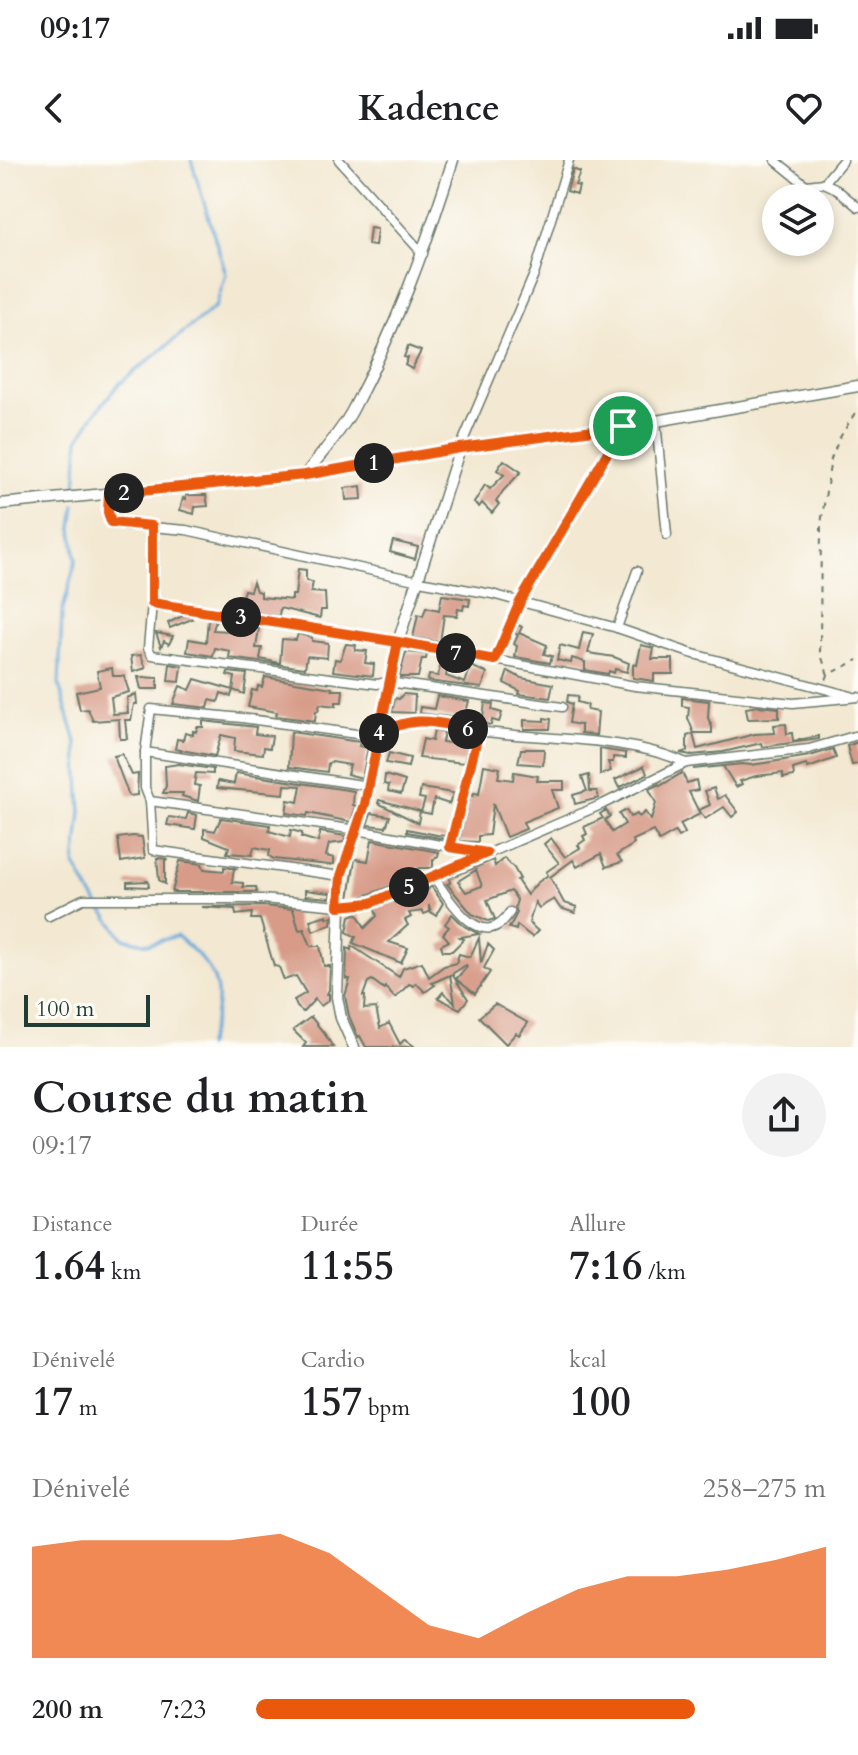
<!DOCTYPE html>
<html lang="fr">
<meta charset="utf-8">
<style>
body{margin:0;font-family:Cardo,serif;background:#f2f2f2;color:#202124;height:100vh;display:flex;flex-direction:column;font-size:30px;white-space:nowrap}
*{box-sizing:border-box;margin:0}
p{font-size:26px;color:#757577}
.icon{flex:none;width:44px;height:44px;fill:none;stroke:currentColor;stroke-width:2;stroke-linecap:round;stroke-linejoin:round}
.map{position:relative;height:887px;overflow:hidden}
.sheet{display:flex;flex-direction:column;background:#fff;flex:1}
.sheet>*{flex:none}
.buttons{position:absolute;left:762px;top:24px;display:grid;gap:16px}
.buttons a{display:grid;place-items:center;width:72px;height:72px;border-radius:50%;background:#fff;box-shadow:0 4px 12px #0003;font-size:40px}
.scale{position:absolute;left:24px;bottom:20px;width:126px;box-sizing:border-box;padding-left:8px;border:4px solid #1f3d34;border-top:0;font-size:22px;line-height:28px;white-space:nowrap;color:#1f3d34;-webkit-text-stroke:6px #fdfcf7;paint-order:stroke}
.pin{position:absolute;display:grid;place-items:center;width:68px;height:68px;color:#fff;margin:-34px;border:4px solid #fff;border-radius:50%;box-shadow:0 2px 8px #0007}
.km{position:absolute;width:40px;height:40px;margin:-20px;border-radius:50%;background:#222;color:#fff;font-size:22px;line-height:40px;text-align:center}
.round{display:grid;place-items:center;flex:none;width:84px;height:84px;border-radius:42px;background:#f2f2f2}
.headline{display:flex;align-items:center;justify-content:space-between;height:136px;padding:0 32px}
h1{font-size:44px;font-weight:800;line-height:60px}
.metrics{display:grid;grid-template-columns:repeat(3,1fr);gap:12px;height:136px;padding:8px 32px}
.metrics div{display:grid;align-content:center}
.metrics b{font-size:40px;font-weight:800}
.metrics small{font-size:22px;font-weight:400}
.metrics p{font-size:22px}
.chart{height:224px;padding:16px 32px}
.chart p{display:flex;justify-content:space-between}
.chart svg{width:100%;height:144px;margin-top:8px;fill:#ea580c;opacity:.7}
ul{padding:0 32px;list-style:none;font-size:26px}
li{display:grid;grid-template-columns:128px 96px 1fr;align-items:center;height:60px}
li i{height:20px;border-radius:10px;background:#ea580c}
.status{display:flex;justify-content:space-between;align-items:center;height:56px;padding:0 40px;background:#fff;direction:ltr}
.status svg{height:22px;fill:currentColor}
header{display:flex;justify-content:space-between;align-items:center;height:104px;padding:0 32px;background:#fff;font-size:36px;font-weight:800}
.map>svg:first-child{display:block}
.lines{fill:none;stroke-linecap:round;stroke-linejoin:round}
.stream{stroke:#66a8da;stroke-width:3}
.building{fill:#d79b88;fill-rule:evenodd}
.minor-casing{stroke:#69796b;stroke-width:11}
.tertiary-casing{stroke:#69796b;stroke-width:13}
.path{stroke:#69796b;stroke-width:2;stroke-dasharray:6 6;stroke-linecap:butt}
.minor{stroke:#fff;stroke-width:8}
.tertiary{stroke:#fff;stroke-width:10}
.route-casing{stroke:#fff;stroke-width:16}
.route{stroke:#ea580c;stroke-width:10}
</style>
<div class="status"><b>09:17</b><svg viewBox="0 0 49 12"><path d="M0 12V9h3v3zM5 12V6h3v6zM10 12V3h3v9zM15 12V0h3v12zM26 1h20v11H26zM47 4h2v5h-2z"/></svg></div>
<header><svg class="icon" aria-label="back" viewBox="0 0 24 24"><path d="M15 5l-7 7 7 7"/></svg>Kadence<svg class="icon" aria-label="heart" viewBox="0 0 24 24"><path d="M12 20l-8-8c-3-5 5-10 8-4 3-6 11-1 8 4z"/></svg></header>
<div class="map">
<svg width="858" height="887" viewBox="0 0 858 887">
<rect width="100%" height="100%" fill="#fdfcf7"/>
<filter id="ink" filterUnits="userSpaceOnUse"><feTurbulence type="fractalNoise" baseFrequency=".0125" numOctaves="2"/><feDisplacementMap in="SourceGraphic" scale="16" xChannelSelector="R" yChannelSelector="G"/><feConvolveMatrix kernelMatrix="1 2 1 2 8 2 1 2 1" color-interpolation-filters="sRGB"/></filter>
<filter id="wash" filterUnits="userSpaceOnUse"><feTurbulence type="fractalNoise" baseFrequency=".006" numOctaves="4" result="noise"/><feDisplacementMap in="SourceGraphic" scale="32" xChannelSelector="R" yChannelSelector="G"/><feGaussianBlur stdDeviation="1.8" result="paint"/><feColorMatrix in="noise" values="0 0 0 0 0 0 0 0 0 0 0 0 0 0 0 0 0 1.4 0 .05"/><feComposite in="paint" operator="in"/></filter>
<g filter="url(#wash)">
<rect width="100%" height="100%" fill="#f3e8d1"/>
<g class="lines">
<g class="stream">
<path d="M76 329 79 279 96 252 118 225 216 146 226 114 191 0"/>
<path d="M75 345 72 368 76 400 62 453 59 525 77 585 81 652 75 705 90 733 123 778 148 784 177 776C223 814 225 831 206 887"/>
</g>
</g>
<g id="blocks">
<g class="building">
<path d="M573 9 580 12 575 25 579 26 577 34 567 31Z"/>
<path d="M370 68 377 69 375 86 368 85Z"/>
<path d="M408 186 421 191 412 209 405 205 408 198 404 197Z"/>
<path d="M504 300 521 312 503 331 496 342 499 344 492 353 482 343 479 347 474 343 485 325 490 329 504 315 497 310Z"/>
<path d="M361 326 362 339 346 340 345 328Z"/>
<path d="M186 335H206L208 346 195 347 194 354 180 350 183 338 186 339Z"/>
<path d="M393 381 418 387 415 399 390 392Z"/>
<path d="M298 409 306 410V421L313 422 311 432 325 433 326 450H321L320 458 280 448 279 456 238 450 244 430 250 431 253 422 256 431 261 432V437L292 440V435H295Z"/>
<path d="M442 435 470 439 469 446 464 445 463 450 458 449 457 456 444 455 440 482 413 478 418 454 423 456 426 447 439 450Z"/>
<path d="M184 455 191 456 192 459 170 468 168 463Z"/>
<path d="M208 459 216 460 213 470 228 471 229 463 259 468 256 488H262L260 499 280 503 282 479 296 480 298 474 312 477V481L328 483 327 498 307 496 305 508 229 498 230 491 215 488 213 496 187 492 189 479 206 482Z"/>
<path d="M518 465 522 467 519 473 547 485 544 494 552 496 550 503 515 497 517 486 514 484 518 475 514 473Z"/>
<path d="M583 472 593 474 588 493 614 497 629 503 627 512 615 509 614 513 609 511 608 514 585 510V502L572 498 571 503 557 500 560 485 579 490Z"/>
<path d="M156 473 173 476 169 484 164 481 161 487Z"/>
<path d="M346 484 356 485 355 490 367 491 365 503 374 504 373 516 333 511 335 499 340 500Z"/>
<path d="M641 485 654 488 652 499H673V514H654V521L633 518V504L637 505Z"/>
<path d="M406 492 427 494 426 499H422L418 517H399Z"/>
<path d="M141 495 146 508 133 512 131 496Z"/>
<path d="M442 497 449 499 446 516 465 523 471 506 487 513 482 528 428 521 429 515 438 516Z"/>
<path d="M170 504 182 506 180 522 168 521Z"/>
<path d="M112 508 113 516H124L129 532 111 537 113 554 128 553 127 538 136 534 137 544H134L131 560H125L127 579H120L119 559 93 561 88 549 80 550 76 532 100 527 97 511Z"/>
<path d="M508 511 521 518 553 524 550 538 519 534 520 531 504 523Z"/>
<path d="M228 512 247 514 244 534 233 530 235 517 227 515Z"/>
<path d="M138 517 158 518V529H141Z"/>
<path d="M265 517 332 528V530H343L342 542H336V546L320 544 318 551H316L315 561 276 556 277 552 248 547 252 530 257 531 258 526 262 527Z"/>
<path d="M195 519 233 530 231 536 221 533 218 542 210 540 208 548 173 544 180 526 190 530Z"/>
<path d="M403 534 415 535 414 553 392 552 395 538 399 539Z"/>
<path d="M568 535 578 536 577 542 588 545 587 550 598 552 596 575 581 573V565L569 563 572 544 567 542Z"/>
<path d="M437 536 469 541 464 559 419 553 420 547 434 549Z"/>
<path d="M682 538 709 541 708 558 712 567V573H694L688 558 689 547 682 546Z"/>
<path d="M485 543 493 544 492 550 502 553 499 562 492 560 491 565 470 561 471 555 483 557Z"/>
<path d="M758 546 779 548V558L748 559 746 548Z"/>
<path d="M544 558 551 559 550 569H524V560L544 561Z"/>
<path d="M203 561 256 567 255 574 272 576 270 588 264 587 263 594 234 591 235 578 221 575 215 596 175 589 177 579 183 580 185 573 193 575V571L196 572 197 567H203Z"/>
<path d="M786 564 787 574 792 573 793 581 819 576V579L763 587 762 583 723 592 691 595 680 593 687 591V576L693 574 697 589 755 574 775 573 774 565Z"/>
<path d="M434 570 444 572 442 582 456 584 457 582 468 586 464 603 419 598 423 579 432 581Z"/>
<path d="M291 572 360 582 359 586 368 588 362 618 347 614 350 605 332 602 328 603 327 612 289 607Z"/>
<path d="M858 582V604L852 605 847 586Z"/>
<path d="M521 589H544L543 605 518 603Z"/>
<path d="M600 589 626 593V598L613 597V602H608L611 611 600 615Z"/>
<path d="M833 589 836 598 808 608 806 605 793 609 794 616 783 618V613L756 616 740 621 742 624 736 627 723 606 693 609 742 604 751 605 810 596Z"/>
<path d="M389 593 410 598 408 607 386 603Z"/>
<path d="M122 594 132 615 138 614 137 635 129 636 118 607 114 596Z"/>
<path d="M179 604 213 609V614L196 613 194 625 200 626 198 641 182 636 183 633H163L166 626 165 606Z"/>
<path d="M484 605 500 608 498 618 513 620 514 612 538 616 537 621H564V630H552L558 648 523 662 526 669 506 677 493 644 489 675 478 676V682L459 681 470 635 473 636 474 633 479 634Z"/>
<path d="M644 606 647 614 619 628 615 620Z"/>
<path d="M236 613 354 631 353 645 356 646 351 662 308 653 307 656 286 653 288 640 298 642 301 626 285 625 284 634 217 628 218 621 234 624Z"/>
<path d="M682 613 687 623 696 620 698 630 689 632 700 654 680 664 685 673 678 677 675 672 659 681 653 671 633 680 634 684 617 695 622 702 606 707 601 694 577 707 573 700 550 717 564 743 577 747 575 753 560 748 554 739 539 748 535 742 529 763 538 771 532 777 517 765 516 770 509 768 517 753 515 747 517 740 511 731 487 740 495 759 488 761 472 754 447 724 450 723 449 718 493 700 495 706 504 698 514 708 520 719 517 720 527 735 537 723 548 715 546 712 559 703 544 684 551 678 565 697 580 688 578 685 585 680 583 676 587 674 584 667 603 658 600 654 606 650 610 656 605 660 612 672 625 664 619 654 626 650 630 657 637 654 639 657 645 652 651 660 656 643 649 629 659 624 660 626ZM476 710 482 726 466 732 458 721Z"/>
<path d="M385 615 405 621 401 634 388 631 389 625 384 624Z"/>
<path d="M589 615 590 631H597L599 638 575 644 573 635 587 631 582 617Z"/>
<path d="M421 628 453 633 449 644 434 639 431 654 421 652 425 639 419 638Z"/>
<path d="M714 628 718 639 725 635 738 652 732 657 724 647 705 659 699 650 710 645 705 631Z"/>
<path d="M379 640 420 651 418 663 378 643Z"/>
<path d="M188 653 197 655 195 669 167 665 169 657 186 659Z"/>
<path d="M371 653 390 656 386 667 367 665Z"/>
<path d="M221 658 270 665 269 671 290 677 291 670 302 673 301 677 318 682 320 672 346 676 344 682 329 684 326 696 334 698V704L329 705 274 699 269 696 270 690 254 687 252 695 227 693 229 687 204 677V669L215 671Z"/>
<path d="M407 669 437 675 446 676 445 679 407 672Z"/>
<path d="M133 676 142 677 145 698 121 702 118 678Z"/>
<path d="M372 680 439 692 438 696 433 700V708H420L402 716 404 721 359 738 349 739 355 699 368 701Z"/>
<path d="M157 698 168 699 165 700V724L159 720Z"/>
<path d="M180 701 202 704 204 709 224 711V707L238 709 234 708 232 722 243 723V727H256L257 732H172Z"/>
<path d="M148 721 149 727 127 726V722Z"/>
<path d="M431 726 443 743 436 755 431 752 429 745V752L424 754 422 751 409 753 411 757 405 760 408 765 389 782 408 788 401 803 353 783 356 777 347 772 350 756 357 753 365 768 377 756 374 747 393 740 395 743 413 732 416 737 419 734 422 737Z"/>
<path d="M305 730 331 733 330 738 305 736Z"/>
<path d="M262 746 293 749 299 770 304 769 311 786H320L324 806H330L329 830 327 834H329V840L321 846 315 839 303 852 297 847 294 840 306 833 296 816 284 820 279 807 274 806 260 759H251L252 753 236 755 235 749 201 747Z"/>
<path d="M452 754 464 766 479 774 460 777 464 779 452 791H443L441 785 449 781 443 774 449 767 445 764Z"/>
<path d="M327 755V758L332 756 331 764 313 771 310 760Z"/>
<path d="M479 778 481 803 488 784 494 790 484 808 490 812 475 834 456 819 467 807 466 805 452 814 468 839 460 849 438 838 443 832 455 843 450 815 432 823 435 825 425 832 416 823 414 826 409 824 395 838 385 827 384 829 372 820 368 822 363 836H365L364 849 376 848 380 868 389 863 400 884 405 879 415 887H366L360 876 358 877 349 856 345 836 350 819H346L347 788 351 790 352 786 399 817 403 808 422 802 429 817 444 806 456 803 459 794 470 797Z"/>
<path d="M495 844 528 863 519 875 516 873 506 884 479 857Z"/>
<path d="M311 857 324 873 333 887H303L306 883 293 870Z"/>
</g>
</g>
</g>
<g filter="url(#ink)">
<use href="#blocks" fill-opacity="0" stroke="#69796b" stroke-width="2"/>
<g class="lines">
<defs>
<g id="minor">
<path d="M339 0 423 94"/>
<path d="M775 0 806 25 824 23 835 28 858 47"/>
<path d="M824 23 843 0"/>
<path d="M656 261 667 375"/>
<path d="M460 288 535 112 569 0"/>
<path d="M109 334V358L116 364 186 370 419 421 492 434 617 468 690 493 851 536"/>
<path d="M152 366V443L148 488 152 495 353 521 377 524 388 522 562 547"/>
<path d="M152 443 398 482 635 526 793 543 858 537"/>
<path d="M617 468 637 411"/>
<path d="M495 500 520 442 623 266"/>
<path d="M145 592 369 626"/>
<path d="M150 641 357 670 485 693"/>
<path d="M450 687 479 571"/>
<path d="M341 716 153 690 150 641 145 628V592L151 549 242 558 378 577C390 567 401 561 417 560 437 560 458 568 478 571 542 580 628 576 686 603"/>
<path d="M434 717C449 740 483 796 510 752"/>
<path d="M49 756 83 739H262L339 746 360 745 434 717 603 644 686 603 809 589 858 575"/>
</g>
<g id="tertiary">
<path d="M305 315C321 294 340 273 352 251 395 171 426 86 453 0"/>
<path d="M0 344 305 315 460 288 656 261 858 226"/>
<path d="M354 887 341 858 337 837 341 716 365 644 398 482 460 288"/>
</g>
</defs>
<use href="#minor" class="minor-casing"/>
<use href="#tertiary" class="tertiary-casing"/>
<g class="path">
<path d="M828 515 820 492 821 364 831 299 839 279 858 248"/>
<path d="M826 520 828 515 858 500"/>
</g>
<use href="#minor" class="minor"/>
<use href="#tertiary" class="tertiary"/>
</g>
</g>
<g class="lines" filter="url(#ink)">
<defs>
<path id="route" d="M623 266 460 288 305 315 109 334 108 352 111 362 152 366V443L398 482 365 644 341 716 339 746 371 743 487 693 450 687 479 571C441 564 411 551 378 577L398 482 495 500 520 442 623 266"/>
</defs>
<use href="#route" class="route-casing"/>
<use href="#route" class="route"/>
</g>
</svg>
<div class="buttons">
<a><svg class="icon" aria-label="layers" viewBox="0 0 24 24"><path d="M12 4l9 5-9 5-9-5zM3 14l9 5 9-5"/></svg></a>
</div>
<div class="scale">100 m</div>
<div class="pin" style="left:623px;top:266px;background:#1e9e55"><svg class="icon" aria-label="arrive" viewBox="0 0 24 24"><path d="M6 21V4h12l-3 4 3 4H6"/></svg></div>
<b class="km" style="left:374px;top:303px">1</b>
<b class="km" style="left:124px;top:333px">2</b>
<b class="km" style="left:241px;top:457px">3</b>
<b class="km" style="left:379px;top:573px">4</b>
<b class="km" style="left:409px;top:727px">5</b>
<b class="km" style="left:468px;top:569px">6</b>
<b class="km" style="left:456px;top:493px">7</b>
</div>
<section class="sheet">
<div class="headline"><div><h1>Course du matin</h1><p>09:17</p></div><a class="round"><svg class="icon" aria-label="share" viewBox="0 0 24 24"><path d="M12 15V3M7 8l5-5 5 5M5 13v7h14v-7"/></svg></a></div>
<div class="metrics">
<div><p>Distance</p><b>1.64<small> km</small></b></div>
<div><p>Durée</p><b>11:55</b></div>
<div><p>Allure</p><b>7:16<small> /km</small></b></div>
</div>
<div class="metrics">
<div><p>Dénivelé</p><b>17<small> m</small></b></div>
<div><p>Cardio</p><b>157<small> bpm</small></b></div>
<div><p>kcal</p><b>100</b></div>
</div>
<div class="chart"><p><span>Dénivelé</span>258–275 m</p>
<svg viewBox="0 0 160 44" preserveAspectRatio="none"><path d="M0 44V10L10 8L20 8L30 8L40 8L50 6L60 12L70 23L80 34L90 38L100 30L110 23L120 19L130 19L140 17L150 14L160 10V44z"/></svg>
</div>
<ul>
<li><b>200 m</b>7:23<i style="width:77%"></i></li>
</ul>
</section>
